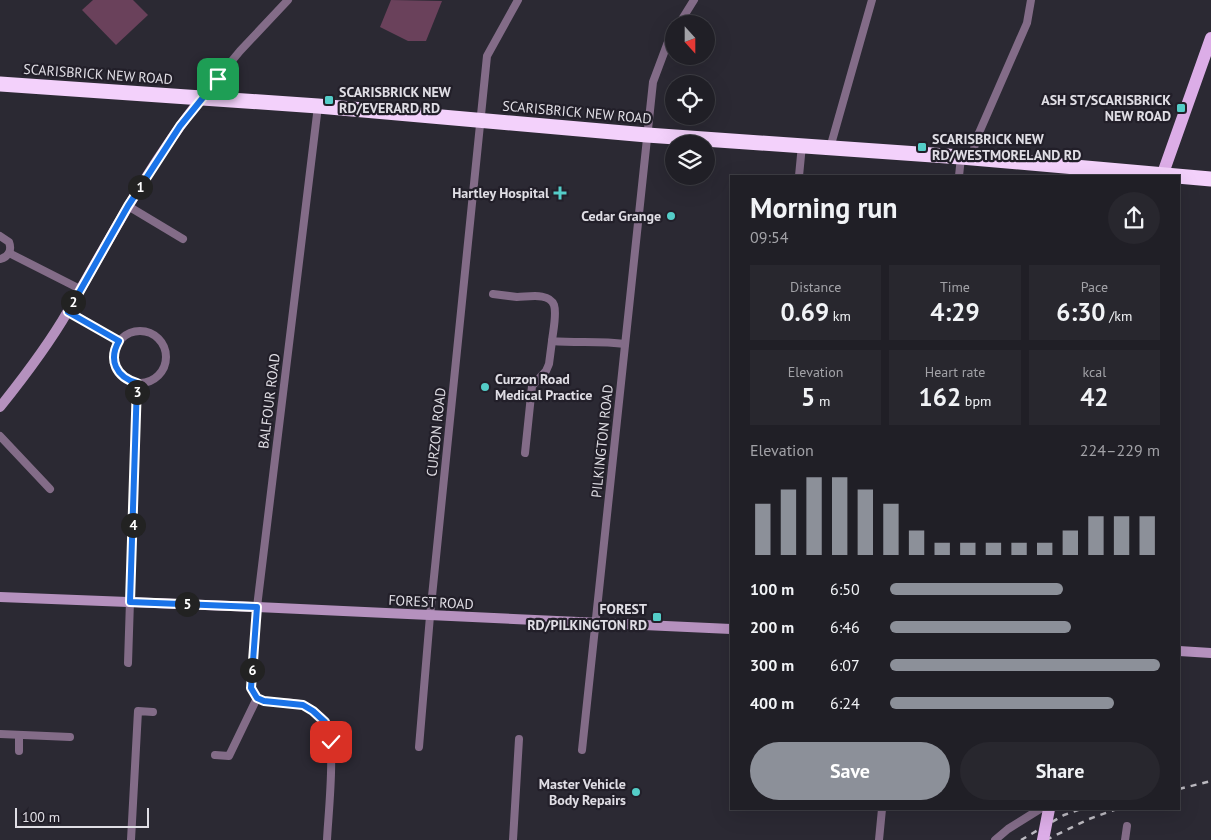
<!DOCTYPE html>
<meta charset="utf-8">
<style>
body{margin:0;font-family:"PT Sans",sans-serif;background:#28272e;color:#f1f3f6;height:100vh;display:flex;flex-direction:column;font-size:19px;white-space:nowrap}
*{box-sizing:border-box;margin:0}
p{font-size:16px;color:#a2a2a7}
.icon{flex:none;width:28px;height:28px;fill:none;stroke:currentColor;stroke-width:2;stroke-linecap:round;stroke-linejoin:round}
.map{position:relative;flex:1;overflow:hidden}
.panel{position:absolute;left:730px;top:175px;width:450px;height:635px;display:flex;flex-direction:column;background:#201f26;border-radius:0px;box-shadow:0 5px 20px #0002,0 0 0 1px #3d3d43}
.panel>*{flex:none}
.needle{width:32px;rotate:159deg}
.controls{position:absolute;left:665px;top:15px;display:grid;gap:10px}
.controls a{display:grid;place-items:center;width:50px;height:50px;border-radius:50%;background:#201f26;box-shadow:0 5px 20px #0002,0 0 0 1px #3d3d43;font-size:25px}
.scale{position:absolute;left:15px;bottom:12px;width:134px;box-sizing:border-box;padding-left:5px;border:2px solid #e0dee5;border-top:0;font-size:14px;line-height:18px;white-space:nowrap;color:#e0dee5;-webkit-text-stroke:4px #221f29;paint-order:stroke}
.pin{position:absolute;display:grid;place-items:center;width:42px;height:42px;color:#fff;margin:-21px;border-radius:10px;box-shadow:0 2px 8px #0006}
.km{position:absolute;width:25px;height:25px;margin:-12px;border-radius:50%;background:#222;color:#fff;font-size:14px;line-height:25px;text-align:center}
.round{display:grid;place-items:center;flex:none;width:52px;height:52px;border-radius:26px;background:#28272e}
.overview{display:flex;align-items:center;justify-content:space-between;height:85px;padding:0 20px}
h1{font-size:28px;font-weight:800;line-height:38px}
.figures{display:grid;grid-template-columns:repeat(3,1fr);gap:8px;height:85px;padding:5px 20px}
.figures div{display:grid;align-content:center;border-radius:0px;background:#28272e;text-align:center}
.figures b{font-size:25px;font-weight:800}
.figures small{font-size:14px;font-weight:400}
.figures p{font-size:14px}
.chart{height:140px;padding:10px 20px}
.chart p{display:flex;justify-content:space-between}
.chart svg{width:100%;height:90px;margin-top:5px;stroke:#8c9099;stroke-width:6}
.primary-button{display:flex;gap:10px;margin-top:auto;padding:10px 20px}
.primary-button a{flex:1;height:58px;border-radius:30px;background:#8c9099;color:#fff;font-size:20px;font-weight:800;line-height:58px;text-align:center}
.primary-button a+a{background:#28272e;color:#f1f3f6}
ul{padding:0 20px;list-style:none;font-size:16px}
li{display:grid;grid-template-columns:80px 60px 1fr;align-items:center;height:38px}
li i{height:12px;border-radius:6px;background:#8c9099}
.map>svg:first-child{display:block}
.pitch{fill:#6a415b}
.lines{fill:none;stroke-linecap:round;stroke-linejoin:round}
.street{stroke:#836c88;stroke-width:8}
.secondary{stroke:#b591be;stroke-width:10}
.primary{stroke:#dcade7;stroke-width:12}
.highway{stroke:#f3d1fb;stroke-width:15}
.rail{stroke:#bcbac1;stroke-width:2.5;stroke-dasharray:6 6;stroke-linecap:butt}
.primary-bridge{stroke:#dcade7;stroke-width:12}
.route-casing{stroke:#fff;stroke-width:10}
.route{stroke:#1a73e8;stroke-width:6}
.poi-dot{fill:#54cdc8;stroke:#221f29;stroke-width:2}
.labels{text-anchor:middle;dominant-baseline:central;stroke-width:4.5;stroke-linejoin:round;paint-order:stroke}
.street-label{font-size:14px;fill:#e0dee5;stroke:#221f29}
.poi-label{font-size:14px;font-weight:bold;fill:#e0dee5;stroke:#221f29;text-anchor:end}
</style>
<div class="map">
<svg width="1211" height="840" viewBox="0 0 1211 840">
<rect width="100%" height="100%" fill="#2b2933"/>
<g class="pitch">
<path d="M93 0H133L148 15 116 45 82 10Z"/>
<path d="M391 0 442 1 426 41H408L380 27Z"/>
</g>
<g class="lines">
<g class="street">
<path d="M679 24 694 0"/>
<path d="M202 97 240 51 288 0"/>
<path d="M830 148 872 0"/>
<path d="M973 158 975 142 1027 23 1031 0"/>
<path d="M799 176 802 145"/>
<path d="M959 176 961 157"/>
<path d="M128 206 183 239"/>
<path d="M0 236 9 242C12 250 9 257 0 259"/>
<path d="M9 253 80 289"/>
<path d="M493 294C501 295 509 296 517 297 528 297 549 292 554 305 557 314 553 331 552 341 577 343 600 341 625 344"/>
<path d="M68 311 119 341"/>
<circle cx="140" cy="357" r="26"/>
<path d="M0 436 50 489"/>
<path d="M525 453 532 386 546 371 549 364 552 341"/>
<path d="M128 663 137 383"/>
<path d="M257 698 251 688 257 607 318 106"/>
<path d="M257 698C272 705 288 700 303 705 310 708 320 715 325 721 337 738 328 816 327 840"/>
<path d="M0 734 70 737"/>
<path d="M19 735V751"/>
<path d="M419 747 430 616 487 56 518 0"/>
<path d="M582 750 653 82 668 42 674 33"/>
<path d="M215 755 229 756 257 698"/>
<path d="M131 840 138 711 153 712"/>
<path d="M513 840 519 739"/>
<path d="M879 840 882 809"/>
<path d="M995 840 1008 829 1040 809"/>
<path d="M1125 840 1127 826"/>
</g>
<g class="secondary">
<path d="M0 407C24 377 49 344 68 311 110 238 150 163 202 97"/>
<path d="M0 597 257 607 731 629"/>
<path d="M1179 651 1211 653"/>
</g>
<path class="primary" d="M1162 176 1211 38"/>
<path class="highway" d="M0 84 318 106 647 135 961 157 1211 179"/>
<g class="rail">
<path d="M1179 789 1211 781"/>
<path d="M1021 840 1064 815 1081 809"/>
<path d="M1046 840 1089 819 1117 809"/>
</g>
<path class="primary-bridge" d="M1043 840 1049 809"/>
</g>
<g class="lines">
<defs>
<path id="route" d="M218 79 180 126 128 206 68 312 119 341C108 360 116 377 137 383L130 602 257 607 251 688 257 698 264 701 303 705 313 711 325 722 331 742"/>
</defs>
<use href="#route" class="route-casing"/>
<use href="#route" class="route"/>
</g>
<g class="poi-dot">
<rect x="324" y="95" width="10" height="10" rx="2.5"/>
<rect x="1176" y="103" width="10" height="10" rx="2.5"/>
<rect x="917" y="142" width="10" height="10" rx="2.5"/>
<path d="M557.5 185.5h5v5h5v5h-5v5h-5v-5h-5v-5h5z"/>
<circle cx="671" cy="216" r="5"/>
<circle cx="485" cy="387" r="5"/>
<rect x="652" y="612" width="10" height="10" rx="2.5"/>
<circle cx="636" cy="792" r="5"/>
</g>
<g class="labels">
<g class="street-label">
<text transform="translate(98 74) rotate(4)">SCARISBRICK NEW ROAD</text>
<text transform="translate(577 112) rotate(5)">SCARISBRICK NEW ROAD</text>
<text transform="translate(269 401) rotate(-83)">BALFOUR ROAD</text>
<text transform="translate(436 432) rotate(-84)">CURZON ROAD</text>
<text transform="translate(602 441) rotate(-84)">PILKINGTON ROAD</text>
<text transform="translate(431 602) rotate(3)">FOREST ROAD</text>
</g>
<g class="poi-label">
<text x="339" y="92" text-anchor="start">SCARISBRICK NEW<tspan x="339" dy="16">RD/EVERARD RD</tspan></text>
<text x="1171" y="100">ASH ST/SCARISBRICK<tspan x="1171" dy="16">NEW ROAD</tspan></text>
<text x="932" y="139" text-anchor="start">SCARISBRICK NEW<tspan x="932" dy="16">RD/WESTMORELAND RD</tspan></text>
<text x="549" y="193">Hartley Hospital</text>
<text x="661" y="216">Cedar Grange</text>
<text x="495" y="379" text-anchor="start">Curzon Road<tspan x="495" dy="16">Medical Practice</tspan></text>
<text x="647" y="609">FOREST<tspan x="647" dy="16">RD/PILKINGTON RD</tspan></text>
<text x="626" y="784">Master Vehicle<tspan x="626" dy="16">Body Repairs</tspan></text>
</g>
</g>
</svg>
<div class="controls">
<a><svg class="needle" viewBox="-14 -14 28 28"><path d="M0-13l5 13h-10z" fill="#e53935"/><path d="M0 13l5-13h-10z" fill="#a2a2a7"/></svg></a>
<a><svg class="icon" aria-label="locate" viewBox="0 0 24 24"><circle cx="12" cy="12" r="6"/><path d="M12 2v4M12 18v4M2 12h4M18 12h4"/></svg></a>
<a><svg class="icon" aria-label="layers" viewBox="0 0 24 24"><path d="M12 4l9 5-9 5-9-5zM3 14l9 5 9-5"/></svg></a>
</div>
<div class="scale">100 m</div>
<div class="pin" style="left:218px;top:79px;background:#1e9e55"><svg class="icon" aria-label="arrive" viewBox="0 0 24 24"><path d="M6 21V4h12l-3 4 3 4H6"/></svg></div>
<div class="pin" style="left:331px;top:742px;background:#d93025"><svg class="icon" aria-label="check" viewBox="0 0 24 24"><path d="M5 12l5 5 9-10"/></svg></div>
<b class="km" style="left:140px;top:187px">1</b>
<b class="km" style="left:73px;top:302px">2</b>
<b class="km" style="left:137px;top:392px">3</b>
<b class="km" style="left:133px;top:525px">4</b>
<b class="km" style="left:187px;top:604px">5</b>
<b class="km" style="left:252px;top:670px">6</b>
<section class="panel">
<div class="overview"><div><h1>Morning run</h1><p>09:54</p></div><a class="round"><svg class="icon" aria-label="share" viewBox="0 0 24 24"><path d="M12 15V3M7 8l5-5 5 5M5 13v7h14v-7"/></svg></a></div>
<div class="figures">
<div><p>Distance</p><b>0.69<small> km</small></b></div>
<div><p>Time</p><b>4:29</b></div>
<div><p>Pace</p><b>6:30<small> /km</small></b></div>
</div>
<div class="figures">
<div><p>Elevation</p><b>5<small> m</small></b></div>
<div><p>Heart rate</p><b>162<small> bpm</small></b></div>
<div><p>kcal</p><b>42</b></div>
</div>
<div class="chart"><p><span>Elevation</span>224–229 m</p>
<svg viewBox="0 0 160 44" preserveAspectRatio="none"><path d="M5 44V19M15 44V12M25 44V6M35 44V6M45 44V12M55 44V19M65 44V32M75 44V38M85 44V38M95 44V38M105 44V38M115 44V38M125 44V32M135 44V25M145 44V25M155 44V25"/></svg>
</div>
<ul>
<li><b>100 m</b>6:50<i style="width:64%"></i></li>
<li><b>200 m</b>6:46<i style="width:67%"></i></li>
<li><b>300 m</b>6:07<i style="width:100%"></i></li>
<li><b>400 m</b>6:24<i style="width:83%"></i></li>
</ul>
<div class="primary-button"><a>Save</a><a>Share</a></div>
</section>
</div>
